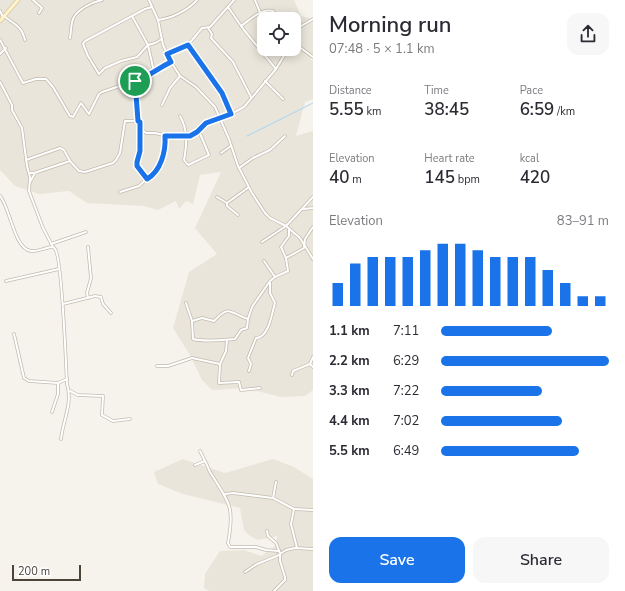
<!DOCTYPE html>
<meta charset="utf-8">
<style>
body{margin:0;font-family:"Nunito Sans",sans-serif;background:#f7f7f7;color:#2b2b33;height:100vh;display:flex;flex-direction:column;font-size:15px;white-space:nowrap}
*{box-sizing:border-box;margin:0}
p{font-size:13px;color:#7c7c81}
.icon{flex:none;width:22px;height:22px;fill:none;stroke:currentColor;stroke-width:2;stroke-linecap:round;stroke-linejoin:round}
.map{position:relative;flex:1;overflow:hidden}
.sheet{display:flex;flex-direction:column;background:#fff;width:312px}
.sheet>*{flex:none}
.buttons{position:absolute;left:257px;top:12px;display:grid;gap:8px}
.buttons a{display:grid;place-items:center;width:44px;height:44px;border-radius:8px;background:#fff;box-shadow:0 2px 10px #0003;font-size:20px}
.scale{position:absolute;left:12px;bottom:10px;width:69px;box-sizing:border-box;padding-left:4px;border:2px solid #4b4439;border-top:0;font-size:11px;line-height:14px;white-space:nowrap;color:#4b4439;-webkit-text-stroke:3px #fff;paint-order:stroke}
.pin{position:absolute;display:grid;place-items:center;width:34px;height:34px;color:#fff;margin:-17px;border:2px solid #fff;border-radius:50%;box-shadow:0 1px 4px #0007}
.round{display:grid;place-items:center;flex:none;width:42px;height:42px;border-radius:12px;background:#f7f7f7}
.overview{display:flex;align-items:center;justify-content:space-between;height:68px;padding:0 16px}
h1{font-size:22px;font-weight:600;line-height:30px}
.stats{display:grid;grid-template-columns:repeat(3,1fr);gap:6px;height:68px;padding:4px 16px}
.stats div{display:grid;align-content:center}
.stats b{font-size:17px;font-weight:600}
.stats small{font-size:11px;font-weight:400}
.stats p{font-size:11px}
.chart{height:112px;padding:8px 16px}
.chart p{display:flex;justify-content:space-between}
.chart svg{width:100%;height:72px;margin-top:4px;stroke:#1a73e8;stroke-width:6}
.action{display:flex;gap:8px;margin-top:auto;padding:8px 16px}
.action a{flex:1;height:46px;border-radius:12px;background:#1a73e8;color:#fff;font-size:16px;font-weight:600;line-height:46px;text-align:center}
.action a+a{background:#f7f7f7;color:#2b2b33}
ul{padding:0 16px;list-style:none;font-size:13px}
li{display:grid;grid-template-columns:64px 48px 1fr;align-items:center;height:30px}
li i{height:10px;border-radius:5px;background:#1a73e8}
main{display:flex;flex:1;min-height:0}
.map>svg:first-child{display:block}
.residential{fill:#eae5da;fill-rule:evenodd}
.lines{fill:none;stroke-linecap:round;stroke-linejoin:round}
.stream{stroke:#a9d4f2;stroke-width:1}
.street-casing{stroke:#c2bbae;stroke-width:3.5}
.secondary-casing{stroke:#d6c79b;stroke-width:4.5}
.street{stroke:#fff;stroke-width:2}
.secondary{stroke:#fff3cd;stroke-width:3}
.route-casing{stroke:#fff;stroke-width:8}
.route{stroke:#1a73e8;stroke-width:5}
</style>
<main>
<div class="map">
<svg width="313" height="591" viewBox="0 0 313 591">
<rect width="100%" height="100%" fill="#f6f3ec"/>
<g class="residential">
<path d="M0 0H294L301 16 313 19V57L310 59 313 61V99L305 102 296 136 313 131V390L305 396 281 397 245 388 212 390 202 380 191 357 173 328 189 272 217 254 195 228 221 172 200 175 193 204 186 201 179 209 176 201 158 210 144 206 87 203 69 191 39 194 15 186 0 170ZM264 19H294V49H264Z"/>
<path d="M183 459 225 473 273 459 294 467 313 479V591H209L204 588 205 574 220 551 244 550 261 556 276 546 277 536 258 540 250 536 244 530 240 508 183 494 158 484 154 472Z"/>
</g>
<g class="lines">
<path class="stream" d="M247 136 313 103"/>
<defs>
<g id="street">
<path d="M33 0 42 8 39 13"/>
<path d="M149 0 158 20 163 45 171 62 180 76 196 87 215 107 229 139 238 166 252 193 265 213 270 218 286 226 300 238 313 259"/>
<path d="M255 0 264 22"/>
<path d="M152 7 145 9 85 41 83 44 88 56 99 74 105 68 121 61 137 57 148 45 155 43 162 39"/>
<path d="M228 7 244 30 276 69"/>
<path d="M0 11 3 17"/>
<path d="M4 16C15 25 21 25 25 40"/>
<path d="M132 16 148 45 154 72"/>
<path d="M158 20C172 18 187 11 197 0"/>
<path d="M241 26C250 20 261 8 273 11L278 19"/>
<path d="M208 28 212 34 211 38 233 62 251 97"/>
<path d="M294 35 301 26 313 19"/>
<path d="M70 38C71 32 71 24 73 19 77 9 93 2 102 0"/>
<path d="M0 40 23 83 36 79H46L53 87 70 116 73 117 81 103 89 114 99 94 102 92 146 77 159 68 171 62"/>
<path d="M294 43 313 57"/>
<path d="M188 45 222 93 231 114"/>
<path d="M0 54 6 48"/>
<path d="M167 54 188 45 202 28 210 27 234 0"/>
<path d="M135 81 137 121"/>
<path d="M265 81 283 99"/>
<path d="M0 82 12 105V110L22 128 27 166 30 177 29 191 43 228 53 247"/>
<path d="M162 105 170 88 180 76"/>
<path d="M180 116C188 130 187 144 184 160L188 165 209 155 199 131"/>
<path d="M141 129 140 154 137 162V166L147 179"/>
<path d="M221 153 231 146"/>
<path d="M26 160 60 148 64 150 70 161 79 171 85 172 113 163 116 160 120 153 125 121H139L141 129 146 133H155L168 136H189L193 135 206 123 231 114 244 107 276 69 288 49"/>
<path d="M239 168 253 158 270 150 285 136"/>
<path d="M29 173H34L70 161"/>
<path d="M30 182 35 173"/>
<path d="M120 192 139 186 157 170 163 157 165 136"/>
<path d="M0 196C10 207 14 249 31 251 39 252 45 247 53 247 54 248 55 248 55 249 62 256 66 366 67 384 73 403 63 420 61 439"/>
<path d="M217 197 227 203 249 187"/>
<path d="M227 203V206L238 215"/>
<path d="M303 209 313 208"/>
<path d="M262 242 286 226 313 197"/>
<path d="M51 244 86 232"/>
<path d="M88 247 91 278 87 293 88 298"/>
<path d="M286 258 281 247 289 236V228"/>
<path d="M264 261 275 277 288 271 286 258 304 248 305 239 313 227"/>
<path d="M6 281 59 269"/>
<path d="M186 303 192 321 202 318 214 321C230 304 229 313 248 319L252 307 270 281 275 277"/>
<path d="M63 304 95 296 101 297 103 304 111 313"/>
<path d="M192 321 193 339C204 342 223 340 235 339L241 330 247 328 248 319"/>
<path d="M14 334 24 378 29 381 58 383 67 379"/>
<path d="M227 340 226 351 220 364 219 383 239 382 241 390 260 388"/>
<path d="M313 357 310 364 313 367"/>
<path d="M157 366H168L192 358 220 364"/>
<path d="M249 371 251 364 248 358 256 338C269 338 272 312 275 303L270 293V283"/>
<path d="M292 375 293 371 310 364"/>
<path d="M70 391 78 395 103 396 102 415 113 421 130 419"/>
<path d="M52 412 58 394V383"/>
<path d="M200 451 205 461"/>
<path d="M195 465 205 461C207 464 208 468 210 472 229 503 235 505 228 543L230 547H256L266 550 279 551"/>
<path d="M225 494 233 493 273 498 276 482"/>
<path d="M273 498 294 509 291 524 297 548"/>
<path d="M294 509 313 510"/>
<path d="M267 531 268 536 276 543 280 553V561L285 577V580L274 591"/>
<path d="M245 572 257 564 277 556 286 550 295 548 313 549"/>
</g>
<path id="secondary" d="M0 21 18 0"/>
</defs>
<use href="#street" class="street-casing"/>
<use href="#secondary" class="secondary-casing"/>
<use href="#street" class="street"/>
<use href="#secondary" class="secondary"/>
</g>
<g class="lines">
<defs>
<path id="route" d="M188 45 222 93 231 114 206 123 197 132 190 136H165C166 151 161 171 147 179L137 166V162L140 151V122L138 121 135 81C149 77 158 68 171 62L167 54Z"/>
</defs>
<use href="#route" class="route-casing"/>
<use href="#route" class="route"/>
</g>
</svg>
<div class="buttons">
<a><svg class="icon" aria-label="locate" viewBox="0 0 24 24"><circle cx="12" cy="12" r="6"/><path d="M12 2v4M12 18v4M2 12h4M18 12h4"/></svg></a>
</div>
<div class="scale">200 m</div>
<div class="pin" style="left:135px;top:81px;background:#1e9e55"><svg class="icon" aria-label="arrive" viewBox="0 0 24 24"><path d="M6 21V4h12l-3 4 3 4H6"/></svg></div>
</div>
<section class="sheet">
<div class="overview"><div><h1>Morning run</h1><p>07:48 · 5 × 1.1 km</p></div><a class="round"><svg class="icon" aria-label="share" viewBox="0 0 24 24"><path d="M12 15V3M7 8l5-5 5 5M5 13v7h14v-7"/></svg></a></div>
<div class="stats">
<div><p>Distance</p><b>5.55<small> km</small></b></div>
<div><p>Time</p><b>38:45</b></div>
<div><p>Pace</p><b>6:59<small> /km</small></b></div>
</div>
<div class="stats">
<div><p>Elevation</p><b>40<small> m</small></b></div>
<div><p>Heart rate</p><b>145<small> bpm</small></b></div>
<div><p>kcal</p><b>420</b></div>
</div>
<div class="chart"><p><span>Elevation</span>83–91 m</p>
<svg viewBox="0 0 160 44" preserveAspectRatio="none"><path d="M5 44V30M15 44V18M25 44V14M35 44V14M45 44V14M55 44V10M65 44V6M75 44V6M85 44V10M95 44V14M105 44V14M115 44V14M125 44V22M135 44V30M145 44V38M155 44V38"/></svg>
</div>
<ul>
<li><b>1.1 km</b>7:11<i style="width:66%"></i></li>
<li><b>2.2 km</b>6:29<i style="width:100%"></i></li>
<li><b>3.3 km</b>7:22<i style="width:60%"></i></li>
<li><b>4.4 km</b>7:02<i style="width:72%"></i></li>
<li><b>5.5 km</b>6:49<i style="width:82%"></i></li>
</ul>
<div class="action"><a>Save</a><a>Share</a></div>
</section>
</main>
